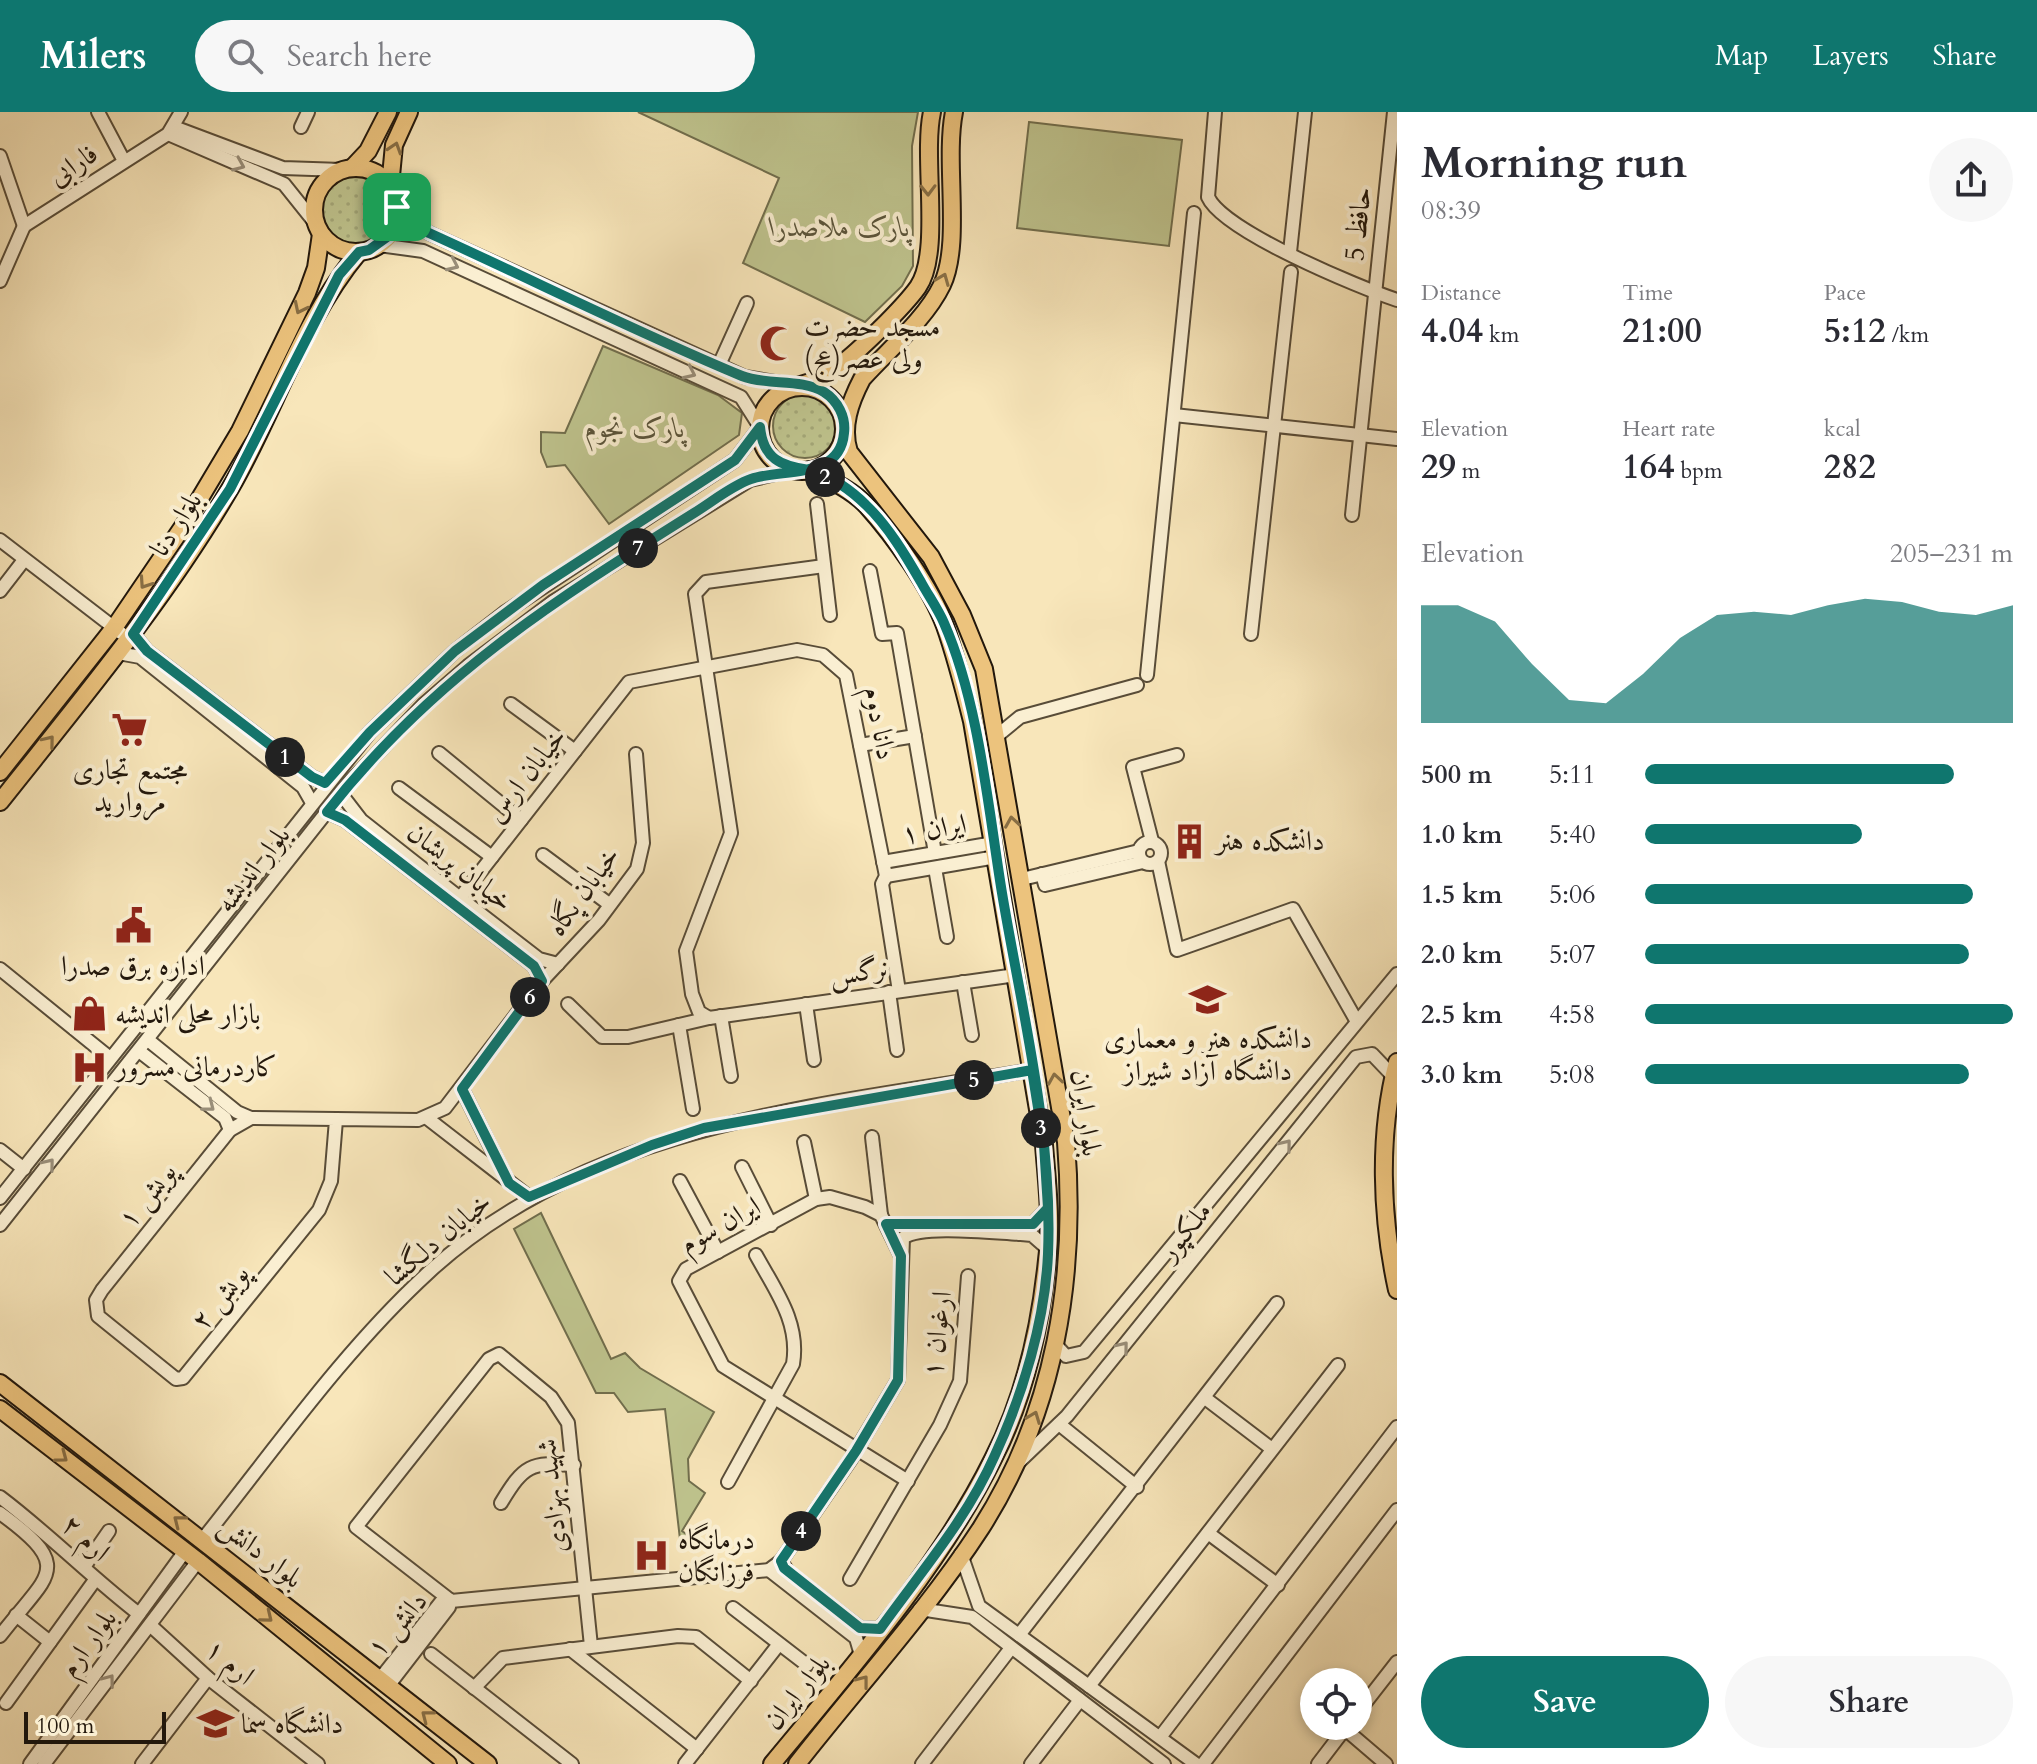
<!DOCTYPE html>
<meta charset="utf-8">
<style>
body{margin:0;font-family:Cardo,Amiri,serif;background:#f7f7f7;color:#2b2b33;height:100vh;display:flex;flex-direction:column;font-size:30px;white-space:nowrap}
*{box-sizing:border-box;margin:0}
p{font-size:26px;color:#7c7c81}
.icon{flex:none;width:44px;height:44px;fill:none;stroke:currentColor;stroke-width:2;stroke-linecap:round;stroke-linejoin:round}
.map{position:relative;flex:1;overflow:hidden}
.sheet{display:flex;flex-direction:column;background:#fff;width:640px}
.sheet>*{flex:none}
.buttons{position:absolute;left:1300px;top:1556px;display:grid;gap:16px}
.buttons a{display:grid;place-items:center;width:72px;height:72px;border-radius:50%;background:#fff;box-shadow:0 4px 12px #0003;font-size:40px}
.scale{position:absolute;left:24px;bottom:20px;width:142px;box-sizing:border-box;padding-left:8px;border:4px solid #23180c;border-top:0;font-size:22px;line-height:28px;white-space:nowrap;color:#23180c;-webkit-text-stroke:6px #faefd2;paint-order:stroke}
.pin{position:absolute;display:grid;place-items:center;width:68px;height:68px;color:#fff;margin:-34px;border-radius:16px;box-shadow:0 4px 12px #0006}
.km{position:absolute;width:40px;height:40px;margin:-20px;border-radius:50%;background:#222;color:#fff;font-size:22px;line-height:40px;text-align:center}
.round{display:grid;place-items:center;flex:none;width:84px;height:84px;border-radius:42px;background:#f7f7f7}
.head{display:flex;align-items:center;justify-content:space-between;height:136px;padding:0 24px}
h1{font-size:44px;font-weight:700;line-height:60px}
.stats{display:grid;grid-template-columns:repeat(3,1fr);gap:12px;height:136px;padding:8px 24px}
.stats div{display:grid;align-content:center}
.stats b{font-size:34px;font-weight:700}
.stats small{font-size:22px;font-weight:400}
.stats p{font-size:22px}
.chart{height:224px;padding:16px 24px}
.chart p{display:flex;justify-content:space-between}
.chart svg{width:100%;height:144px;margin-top:8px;fill:#0f766e;opacity:.7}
.action{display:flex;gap:16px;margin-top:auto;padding:16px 24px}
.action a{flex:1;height:92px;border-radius:48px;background:#0f766e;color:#fff;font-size:32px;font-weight:700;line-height:92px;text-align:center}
.action a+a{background:#f7f7f7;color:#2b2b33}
ul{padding:0 24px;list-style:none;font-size:26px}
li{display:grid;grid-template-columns:128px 96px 1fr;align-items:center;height:60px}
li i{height:20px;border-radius:10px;background:#0f766e}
header{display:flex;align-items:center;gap:48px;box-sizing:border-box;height:112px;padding:0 40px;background:#0f766e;color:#fff}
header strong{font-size:38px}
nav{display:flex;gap:44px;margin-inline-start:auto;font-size:28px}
.search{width:560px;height:72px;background:#f7f7f7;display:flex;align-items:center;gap:20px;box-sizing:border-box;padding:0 28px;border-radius:44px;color:#7c7c81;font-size:30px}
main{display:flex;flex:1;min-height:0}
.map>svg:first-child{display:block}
.grass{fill:url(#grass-dots);stroke:#716e4d;stroke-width:2}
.park{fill:#bfc48e;stroke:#716e4d;stroke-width:2}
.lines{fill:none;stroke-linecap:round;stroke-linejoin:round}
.minor-casing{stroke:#584c38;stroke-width:16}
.major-casing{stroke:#23180c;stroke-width:20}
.minor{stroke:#faefd2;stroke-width:12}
.major{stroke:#ecc37d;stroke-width:16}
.oneway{stroke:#886e44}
.oneway2{stroke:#998e79}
.route-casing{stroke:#fff;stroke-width:16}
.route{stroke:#0f766e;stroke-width:10}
.labels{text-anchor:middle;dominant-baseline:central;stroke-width:8;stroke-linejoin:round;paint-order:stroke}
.street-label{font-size:28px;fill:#23180c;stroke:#faefd2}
.park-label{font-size:28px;font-style:italic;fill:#5a543a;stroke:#faefd2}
.poi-label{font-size:28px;fill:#23180c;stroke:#faefd2;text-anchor:start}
</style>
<header>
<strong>Milers</strong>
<div class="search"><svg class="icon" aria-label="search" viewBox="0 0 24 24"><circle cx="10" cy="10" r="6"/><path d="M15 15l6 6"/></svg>Search here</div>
<nav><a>Map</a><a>Layers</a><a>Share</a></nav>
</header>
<main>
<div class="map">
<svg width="1397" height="1652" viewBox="0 0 1397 1652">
<defs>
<pattern id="grass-dots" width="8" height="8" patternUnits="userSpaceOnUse" patternTransform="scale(2)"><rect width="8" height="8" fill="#bfc48e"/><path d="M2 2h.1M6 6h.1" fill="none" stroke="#a4a879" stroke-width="1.8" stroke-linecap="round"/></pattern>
</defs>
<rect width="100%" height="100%" fill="#f8e6ba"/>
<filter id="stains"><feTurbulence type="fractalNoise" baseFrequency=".0025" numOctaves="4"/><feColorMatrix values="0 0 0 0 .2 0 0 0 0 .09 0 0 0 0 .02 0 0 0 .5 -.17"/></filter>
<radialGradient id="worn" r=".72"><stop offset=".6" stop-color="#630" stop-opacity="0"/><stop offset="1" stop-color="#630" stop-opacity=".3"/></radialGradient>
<g class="grass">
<circle cx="355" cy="98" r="33"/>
<circle cx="805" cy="314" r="32"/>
</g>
<g class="park">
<path d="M638 0H918L912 34 913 154 902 174 865 210 743 151 779 66Z"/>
<path d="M1029 10 1182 28 1169 134 1017 116Z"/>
<path d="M603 234 718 283 742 301 739 323 609 412 565 353 547 355 541 340V320L565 321Z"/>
<path d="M541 1101 611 1247 625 1241 640 1256 714 1300 688 1347 689 1369 705 1381 682 1419 690 1425 681 1436 665 1297 628 1300 614 1281H596L514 1117Z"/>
</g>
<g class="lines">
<defs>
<g id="minor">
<path d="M98 0 124 49"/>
<path d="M1215 0 1208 85C1223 119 1358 175 1397 188"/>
<path d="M174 15 283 56 342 58"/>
<path d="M301 15 308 0"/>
<path d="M168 22 284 72 316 112"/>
<path d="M0 44 24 114"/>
<path d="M397 95 410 109 429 121 745 265 798 274"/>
<path d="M24 114 168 22 181 0"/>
<path d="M1290 140 1305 0"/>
<path d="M0 169 24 114"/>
<path d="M719 253 747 191"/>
<path d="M1174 303 1397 327"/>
<path d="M817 392 830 503"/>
<path d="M1352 403 1394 0"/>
<path d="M0 428 121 521"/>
<path d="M870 459 882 522 897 521 935 741"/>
<path d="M0 479 24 448"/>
<path d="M133 522 147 539 312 665 325 671"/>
<path d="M1251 522 1291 160"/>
<path d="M118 541 140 545 303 675 311 689"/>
<path d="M1147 563 1194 101"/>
<path d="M511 592 575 639"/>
<path d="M998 623 1020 605 1137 573"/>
<path d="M860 633 915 624"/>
<path d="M439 641 521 708"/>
<path d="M399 676 492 745"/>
<path d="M341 682 361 708 460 786 539 847 558 852"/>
<path d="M327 700 345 708 534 854 542 869"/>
<path d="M1152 729 1133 655 1177 643"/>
<circle cx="1150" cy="741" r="11"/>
<path d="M543 743 609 792"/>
<path d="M1158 749 1177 838 1293 797 1356 908"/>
<path d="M883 750 994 731"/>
<path d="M935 756 947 825"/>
<path d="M1042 762 1045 773 1143 750"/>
<path d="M886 764 996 745"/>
<path d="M1022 767 1139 739"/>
<path d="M460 786 629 570 797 538 823 543 846 563 886 764 882 772 899 879"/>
<path d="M0 857 110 946"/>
<path d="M963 870 972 923"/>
<path d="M889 880 897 938"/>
<path d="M568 892 602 925H628L709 906 1016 863"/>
<path d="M806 892 814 948"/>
<path d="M721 904 731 964"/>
<path d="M709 906 699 900 692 882 686 839 731 721 695 482 706 470 824 454"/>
<path d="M679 913 693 997"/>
<path d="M148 928 237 1000 251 1006"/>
<path d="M139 939 225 1006 230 1018"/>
<path d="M462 977 507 1068"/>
<path d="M427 1006 529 1085"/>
<path d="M336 1008 331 1069 319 1098 183 1266 176 1267 98 1204 96 1188 102 1178 230 1018 251 1006 418 1008 445 996 542 869 599 808 637 757 643 731 636 642"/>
<path d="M872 1025 881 1103"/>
<path d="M804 1030 816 1087"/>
<path d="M0 1038 24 1057"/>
<path d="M742 1055 771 1113"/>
<path d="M680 1069 718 1140"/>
<path d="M0 1086 370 620 455 539 504 501 735 348 760 315 741 285 423 139 379 133"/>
<path d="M886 1112H1033L1048 1096"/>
<path d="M0 1113 352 668 424 592 468 554 554 489 750 368 792 358"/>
<path d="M901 1144 881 1103 865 1095 830 1085 816 1087 686 1157 679 1169 723 1254 908 1369"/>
<path d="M1055 1232 1066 1244 1084 1240 1397 862"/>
<path d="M1205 1286 1272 1337"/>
<path d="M1059 1312 1137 1375"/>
<path d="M1019 1350 1067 1304 1356 945 1372 942 1394 965"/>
<path d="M728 1370 793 1252C800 1210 775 1178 756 1143"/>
<path d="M0 1385C49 1422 91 1465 139 1502"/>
<path d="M501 1391C524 1353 530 1350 574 1353"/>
<path d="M0 1401C77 1457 47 1462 0 1524"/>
<path d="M1208 1421 1278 1473"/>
<path d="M203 1427C275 1337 343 1239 429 1160 592 1010 823 993 1032 958"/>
<path d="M961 1442 979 1494 1196 1652"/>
<path d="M781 1449 851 1347 898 1268 903 1126C921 1112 996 1121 1021 1122L1032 1123 1048 1137"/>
<path d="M84 1455 109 1419"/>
<path d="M769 1458 856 1526 861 1543"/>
<path d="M850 1467 940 1313 960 1269 968 1164"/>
<path d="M450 1488 356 1415 489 1247 499 1242 551 1285 568 1311 591 1534"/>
<path d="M733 1496 807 1553"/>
<path d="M920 1497 972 1505 1164 1652"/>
<path d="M16 1503 50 1530"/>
<path d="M150 1513 208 1566 318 1652"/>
<path d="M1019 1523 1277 1191"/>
<path d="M570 1537 697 1637"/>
<path d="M431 1542 572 1652"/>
<path d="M380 1567 441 1490 769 1458 781 1449 788 1460 860 1516 880 1517"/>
<path d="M388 1574 449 1495 450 1488"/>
<path d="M1089 1574 1338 1253"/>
<path d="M474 1576 503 1546 678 1524 696 1525 751 1569"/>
<path d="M6 1591 95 1468"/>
<path d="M1358 1600 1397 1550"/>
<path d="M1345 1617 1386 1652"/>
<path d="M1161 1624 1397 1315"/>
<path d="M30 1652 185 1439"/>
<path d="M44 1652 198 1449"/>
<path d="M142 1652 208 1566"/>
<path d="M685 1652 779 1532"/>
<path d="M922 1652 1011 1536"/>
<path d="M1031 1652 1080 1588"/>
<path d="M1203 1652 1397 1398"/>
<path d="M1318 1652 1347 1614"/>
</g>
<g id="major">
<path d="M352 56 368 39 388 0"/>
<circle cx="356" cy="98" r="42"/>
<path d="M390 74 394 33 409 0"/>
<path d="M798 274C830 265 849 247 873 224 887 210 906 192 918 175 942 140 922 46 932 0"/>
<circle cx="802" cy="317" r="42"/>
<path d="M0 660 114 516 184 413 240 319 307 181 316 156 321 122"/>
<path d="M0 690C81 588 165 488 231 375 275 299 302 208 359 140"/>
<path d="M1397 950C1378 1023 1381 1104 1397 1178"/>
<path d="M0 1271 488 1652"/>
<path d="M0 1297 198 1449 448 1652"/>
<path d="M772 1652C849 1559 939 1456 993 1347 1024 1287 1040 1216 1047 1148 1052 1110 1047 1071 1044 1033L972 609C964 577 956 545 945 514 931 476 894 424 867 394 852 378 830 368 810 358"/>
<path d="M797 1652C858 1574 927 1499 981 1416 1055 1300 1077 1165 1066 1030L984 557 962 503 931 445 849 340C841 315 850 290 862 267 888 238 925 208 942 173 962 131 944 50 954 0"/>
</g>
</defs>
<use href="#minor" class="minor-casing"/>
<use href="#major" class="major-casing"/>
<use href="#minor" class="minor"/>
<use href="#major" class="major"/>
</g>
<defs><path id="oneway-chevron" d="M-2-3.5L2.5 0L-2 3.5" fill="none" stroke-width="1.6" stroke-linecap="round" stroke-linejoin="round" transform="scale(2)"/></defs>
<g class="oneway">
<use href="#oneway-chevron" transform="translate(395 36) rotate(-72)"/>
<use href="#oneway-chevron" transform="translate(928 78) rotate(89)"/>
<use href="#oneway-chevron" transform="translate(943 167) rotate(-68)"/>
<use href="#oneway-chevron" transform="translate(300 196) rotate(116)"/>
<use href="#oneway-chevron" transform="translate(145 471) rotate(124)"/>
<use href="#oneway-chevron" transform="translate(49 629) rotate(-51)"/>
<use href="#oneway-chevron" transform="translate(1012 710) rotate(-99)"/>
<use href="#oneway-chevron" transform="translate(1055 967) rotate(-99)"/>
<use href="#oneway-chevron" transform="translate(1034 1305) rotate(-69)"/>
<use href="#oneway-chevron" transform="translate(62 1345) rotate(37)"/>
<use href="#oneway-chevron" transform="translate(179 1409) rotate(-142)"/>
<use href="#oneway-chevron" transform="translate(267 1505) rotate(39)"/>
<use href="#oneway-chevron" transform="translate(863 1569) rotate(-52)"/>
<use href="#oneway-chevron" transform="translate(427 1604) rotate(-142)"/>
</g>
<g class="oneway2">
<use href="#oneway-chevron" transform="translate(239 53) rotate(23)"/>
<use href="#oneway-chevron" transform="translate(453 153) rotate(25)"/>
<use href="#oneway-chevron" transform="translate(690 261) rotate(25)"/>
<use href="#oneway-chevron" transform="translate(209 994) rotate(38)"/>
<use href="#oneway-chevron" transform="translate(1286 1033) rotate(-51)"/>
<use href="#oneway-chevron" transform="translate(49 1052) rotate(-51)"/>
<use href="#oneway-chevron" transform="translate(1123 1235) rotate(-51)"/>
<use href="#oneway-chevron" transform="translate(109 1568) rotate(-53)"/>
</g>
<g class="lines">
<defs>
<path id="route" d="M397 95 393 116 387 125 369 138 359 140 339 163 230 377 133 522 147 539 312 665 325 671 370 620 455 539 543 473 735 348 760 315C763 347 781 354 809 358 828 361 853 380 866 393 888 414 906 444 921 470 928 483 938 497 944 511 979 591 988 695 1002 781 1022 900 1053 1021 1048 1142 1045 1209 1023 1282 995 1343 967 1407 920 1461 880 1517L860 1516 784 1456 781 1449 856 1339 898 1268 901 1144 886 1112H1033L1048 1096 1044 1033 1032 958 704 1016 652 1033 529 1085 509 1071 462 977 542 869 534 854 345 708 327 700C432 566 552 490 694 401 712 390 731 374 751 367 783 356 840 368 844 321 846 305 838 289 824 280 801 266 767 274 742 264 636 220 533 168 429 121L410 109 397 95"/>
</defs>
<use href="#route" class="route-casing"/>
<use href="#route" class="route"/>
</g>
<defs>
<symbol id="mosque-bare" viewBox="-9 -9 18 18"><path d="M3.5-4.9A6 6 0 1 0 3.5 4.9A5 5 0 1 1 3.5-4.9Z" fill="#8f2418" stroke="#faefd2" stroke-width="2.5" paint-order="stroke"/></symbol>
<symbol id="supermarket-bare" viewBox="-9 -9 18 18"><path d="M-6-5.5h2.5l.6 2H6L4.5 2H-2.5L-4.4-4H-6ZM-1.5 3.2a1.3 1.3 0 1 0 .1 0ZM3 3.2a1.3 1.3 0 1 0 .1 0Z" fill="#8f2418" stroke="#faefd2" stroke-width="2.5" paint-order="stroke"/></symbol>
<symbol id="building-bare" viewBox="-9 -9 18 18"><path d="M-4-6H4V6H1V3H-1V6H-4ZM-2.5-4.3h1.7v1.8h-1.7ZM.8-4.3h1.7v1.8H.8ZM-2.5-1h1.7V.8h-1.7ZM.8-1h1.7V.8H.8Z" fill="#8f2418" stroke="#faefd2" stroke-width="2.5" paint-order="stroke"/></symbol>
<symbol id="civic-bare" viewBox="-9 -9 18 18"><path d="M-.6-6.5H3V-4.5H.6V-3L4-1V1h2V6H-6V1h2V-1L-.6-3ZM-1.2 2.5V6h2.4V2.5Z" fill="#8f2418" stroke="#faefd2" stroke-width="2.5" paint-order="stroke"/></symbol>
<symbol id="university-bare" viewBox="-9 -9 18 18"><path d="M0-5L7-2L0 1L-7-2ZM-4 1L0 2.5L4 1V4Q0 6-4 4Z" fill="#8f2418" stroke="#faefd2" stroke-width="2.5" paint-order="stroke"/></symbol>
<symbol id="shop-bare" viewBox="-9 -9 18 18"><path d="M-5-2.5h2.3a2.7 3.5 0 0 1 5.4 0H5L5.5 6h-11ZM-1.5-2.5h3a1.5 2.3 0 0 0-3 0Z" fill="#8f2418" stroke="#faefd2" stroke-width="2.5" paint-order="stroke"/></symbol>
<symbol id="hospital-bare" viewBox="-9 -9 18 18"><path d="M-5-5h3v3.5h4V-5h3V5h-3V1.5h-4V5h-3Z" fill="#8f2418" stroke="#faefd2" stroke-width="2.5" paint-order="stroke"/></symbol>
</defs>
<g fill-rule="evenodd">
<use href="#mosque-bare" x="752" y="206" width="51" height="51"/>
<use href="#supermarket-bare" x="104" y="592" width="51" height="51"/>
<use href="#building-bare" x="1164" y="704" width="51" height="51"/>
<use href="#civic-bare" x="108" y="788" width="51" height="51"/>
<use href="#university-bare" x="1182" y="862" width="51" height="51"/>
<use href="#shop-bare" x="64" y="876" width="51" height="51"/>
<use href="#hospital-bare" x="64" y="930" width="51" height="51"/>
<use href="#hospital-bare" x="626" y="1418" width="51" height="51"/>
<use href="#university-bare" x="190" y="1586" width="51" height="51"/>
</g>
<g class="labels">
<g class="street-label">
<text transform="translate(73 53) rotate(-33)">فارابی</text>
<text transform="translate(1358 112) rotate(-84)">حافظ 5</text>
<text transform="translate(176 412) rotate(-57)">بلوار دنا</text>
<text transform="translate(880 611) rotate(79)">دانا دوم</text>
<text transform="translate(526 663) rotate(-52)">خیابان ارس</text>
<text transform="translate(934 717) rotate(-10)">ایران ۱</text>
<text transform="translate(460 755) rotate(38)">خیابان پریشان</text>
<text transform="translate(253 757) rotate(-52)">بلوار اندیشه</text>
<text transform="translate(583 779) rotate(-54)">خیابان پگاه</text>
<text transform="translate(859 860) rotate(-8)">نرگس</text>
<text transform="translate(1086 1001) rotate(82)">بلوار ایران</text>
<text transform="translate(147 1083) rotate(-51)">پویش ۱</text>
<text transform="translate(720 1113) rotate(-29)">ایران سوم</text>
<text transform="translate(1185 1119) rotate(-51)">ملکپور</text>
<text transform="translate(438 1127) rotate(-40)">خیابان دلگشا</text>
<text transform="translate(220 1185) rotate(-51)">پویش ۲</text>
<text transform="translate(937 1222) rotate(-83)">ارغوان ۱</text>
<text transform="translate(552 1384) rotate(-96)">شهید بهزادی</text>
<text transform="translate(86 1426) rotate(43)">ارم ۲</text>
<text transform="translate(261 1440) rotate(38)">بلوار دانش</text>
<text transform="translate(397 1512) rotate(-49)">دانش ۱</text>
<text transform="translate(88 1531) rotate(-54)">بلوار ارم</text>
<text transform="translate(230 1550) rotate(40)">ارم ۱</text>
<text transform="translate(797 1580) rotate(-51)">بلوار ایران</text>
</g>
<g class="park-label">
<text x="840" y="115">پارک ملاصدرا</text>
<text x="635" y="316">پارک نجوم</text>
</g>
<g class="poi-label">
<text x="804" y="215">مسجد حضرت<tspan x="804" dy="32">ولی عصر(عج)</tspan></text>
<text x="130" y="658" text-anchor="middle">مجتمع تجاری<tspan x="130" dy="32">مروارید</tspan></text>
<text x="1216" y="729">دانشکده هنر</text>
<text x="133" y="854" text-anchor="middle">اداره برق صدرا</text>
<text x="115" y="902">بازار محلی اندیشه</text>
<text x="1208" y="927" text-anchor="middle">دانشکده هنر و معماری<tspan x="1208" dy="32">دانشگاه آزاد شیراز</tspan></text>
<text x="116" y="955">کاردرمانی مسرور</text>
<text x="678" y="1428">درمانگاه<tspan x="678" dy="32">فرزانگان</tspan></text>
<text x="241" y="1612">دانشگاه سما</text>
</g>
</g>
<rect width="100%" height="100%" filter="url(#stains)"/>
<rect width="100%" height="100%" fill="url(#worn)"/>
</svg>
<div class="buttons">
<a><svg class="icon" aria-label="locate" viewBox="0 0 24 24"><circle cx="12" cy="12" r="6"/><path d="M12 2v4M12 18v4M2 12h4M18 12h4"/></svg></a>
</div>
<div class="scale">100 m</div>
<div class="pin" style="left:397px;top:95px;background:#1e9e55"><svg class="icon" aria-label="arrive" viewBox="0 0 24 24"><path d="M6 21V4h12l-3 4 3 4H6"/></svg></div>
<b class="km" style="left:285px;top:645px">1</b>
<b class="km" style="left:825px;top:365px">2</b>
<b class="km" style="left:1041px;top:1016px">3</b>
<b class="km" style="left:801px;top:1419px">4</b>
<b class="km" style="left:974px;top:968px">5</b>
<b class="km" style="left:530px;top:885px">6</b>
<b class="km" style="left:638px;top:436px">7</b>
</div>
<section class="sheet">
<div class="head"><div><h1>Morning run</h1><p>08:39</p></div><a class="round"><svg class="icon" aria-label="share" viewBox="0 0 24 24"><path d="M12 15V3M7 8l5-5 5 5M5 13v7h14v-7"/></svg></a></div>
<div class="stats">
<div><p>Distance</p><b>4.04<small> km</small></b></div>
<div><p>Time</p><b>21:00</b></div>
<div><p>Pace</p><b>5:12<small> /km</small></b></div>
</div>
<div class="stats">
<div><p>Elevation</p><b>29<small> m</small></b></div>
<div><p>Heart rate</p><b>164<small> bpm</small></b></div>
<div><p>kcal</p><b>282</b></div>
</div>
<div class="chart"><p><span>Elevation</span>205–231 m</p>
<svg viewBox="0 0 160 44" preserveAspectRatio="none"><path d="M0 44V8L10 8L20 13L30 26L40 37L50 38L60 29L70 18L80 11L90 10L100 11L110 8L120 6L130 7L140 10L150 11L160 8V44z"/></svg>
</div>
<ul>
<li><b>500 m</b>5:11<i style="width:84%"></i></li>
<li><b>1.0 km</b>5:40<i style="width:59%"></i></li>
<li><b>1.5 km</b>5:06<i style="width:89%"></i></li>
<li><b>2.0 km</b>5:07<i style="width:88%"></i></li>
<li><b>2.5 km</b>4:58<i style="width:100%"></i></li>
<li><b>3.0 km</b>5:08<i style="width:88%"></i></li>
</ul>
<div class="action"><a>Save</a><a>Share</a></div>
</section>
</main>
